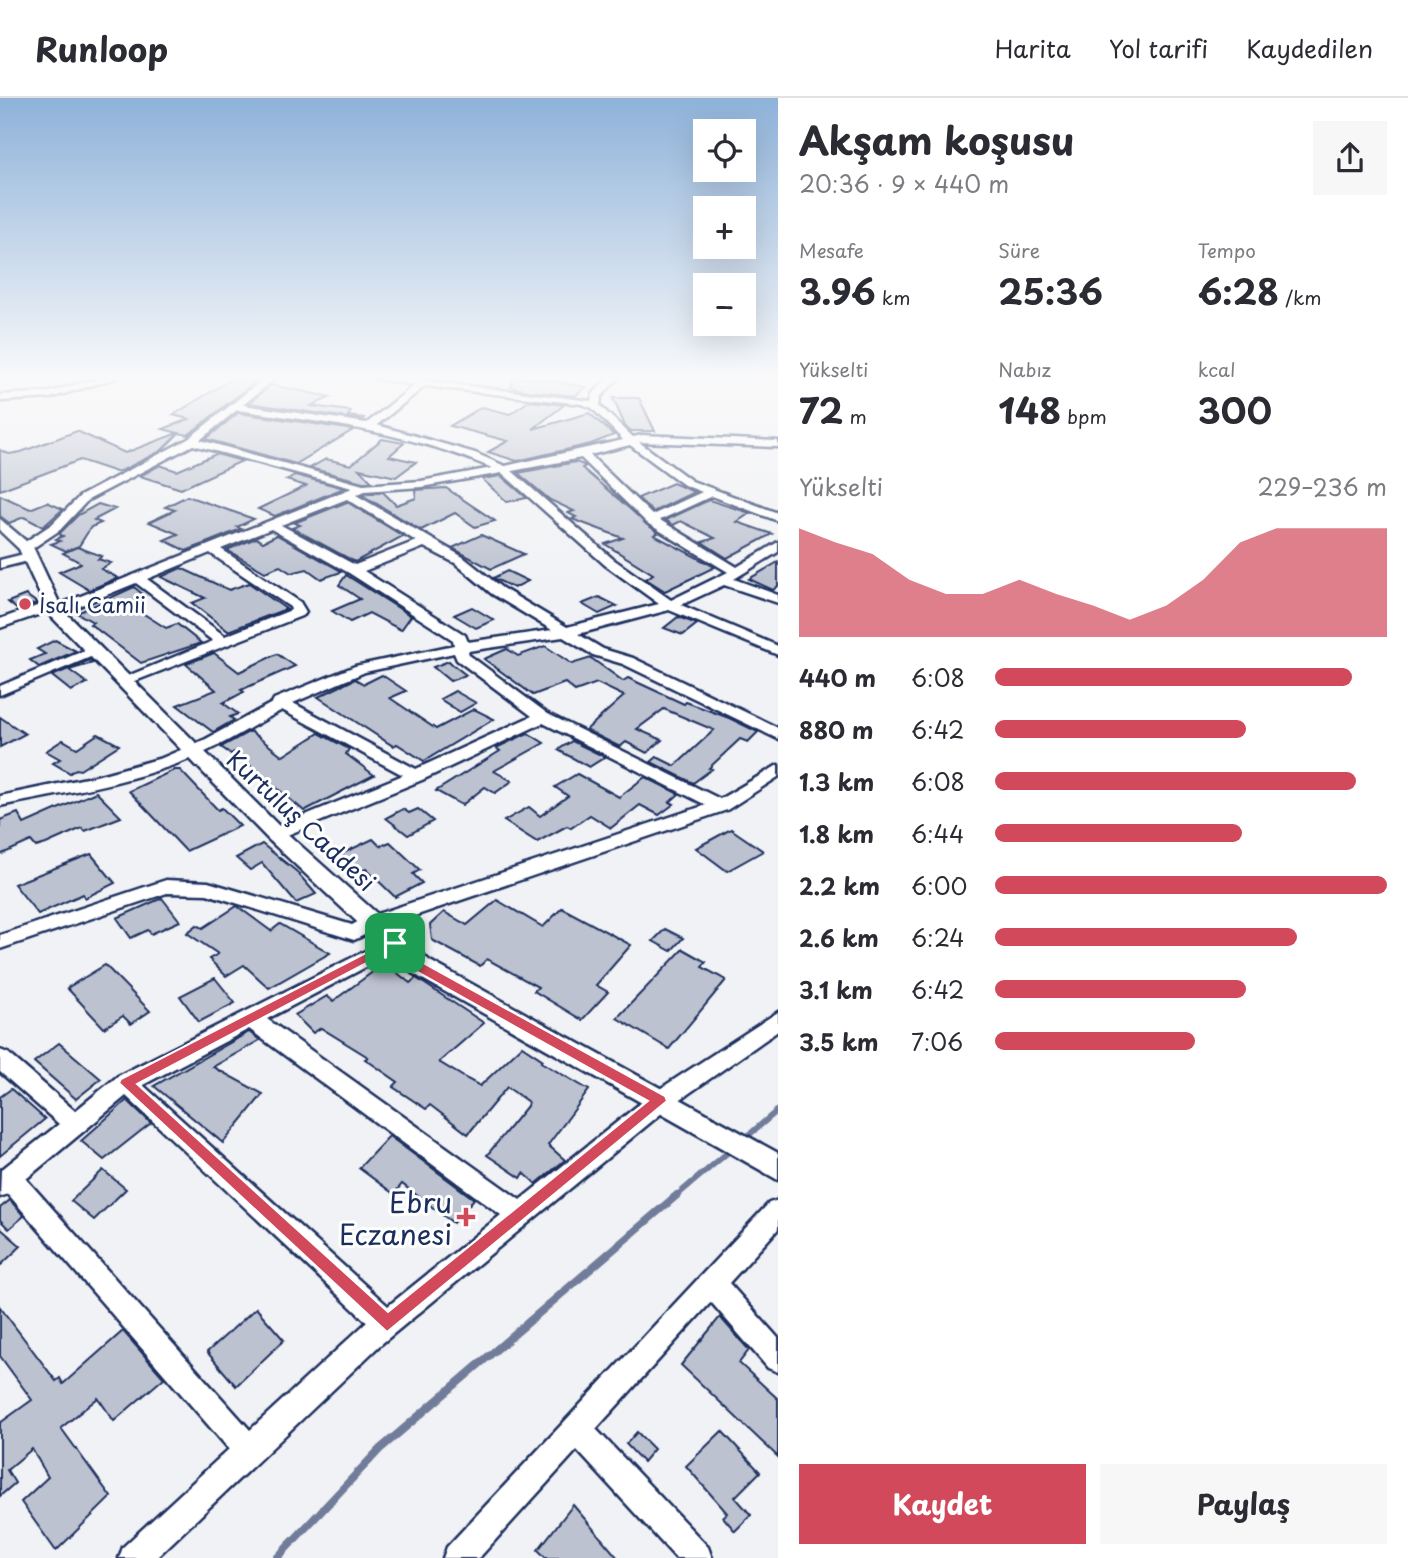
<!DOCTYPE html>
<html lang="tr">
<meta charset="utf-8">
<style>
body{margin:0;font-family:"Playpen Sans",sans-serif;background:#f7f7f7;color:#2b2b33;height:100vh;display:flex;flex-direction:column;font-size:26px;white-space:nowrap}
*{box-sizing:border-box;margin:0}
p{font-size:23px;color:#7c7c81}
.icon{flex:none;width:38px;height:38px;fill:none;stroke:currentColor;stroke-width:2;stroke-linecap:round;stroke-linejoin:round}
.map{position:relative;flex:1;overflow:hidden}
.details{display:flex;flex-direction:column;background:#fff;width:630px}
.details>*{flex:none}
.tools{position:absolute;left:693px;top:21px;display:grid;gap:14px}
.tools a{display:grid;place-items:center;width:63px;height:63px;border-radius:0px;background:#fff;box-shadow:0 7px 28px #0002;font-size:35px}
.pin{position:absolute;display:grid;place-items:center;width:60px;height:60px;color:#fff;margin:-30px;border-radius:14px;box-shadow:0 4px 10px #0006}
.round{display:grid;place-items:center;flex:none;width:74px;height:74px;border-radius:0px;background:#f7f7f7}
.overview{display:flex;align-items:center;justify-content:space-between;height:119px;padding:0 21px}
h1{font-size:38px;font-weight:700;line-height:52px}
.metrics{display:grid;grid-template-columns:repeat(3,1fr);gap:10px;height:119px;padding:7px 21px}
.metrics div{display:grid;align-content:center}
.metrics b{font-size:35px;font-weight:700}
.metrics small{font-size:19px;font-weight:400}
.metrics p{font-size:19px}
.chart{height:196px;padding:14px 21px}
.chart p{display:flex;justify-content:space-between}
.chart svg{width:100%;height:126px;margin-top:7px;fill:#d1495b;opacity:.7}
.action{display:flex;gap:14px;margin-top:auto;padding:14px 21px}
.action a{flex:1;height:80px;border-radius:0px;background:#d1495b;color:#fff;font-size:28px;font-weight:700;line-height:80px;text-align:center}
.action a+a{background:#f7f7f7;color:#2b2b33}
ul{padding:0 21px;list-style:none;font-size:23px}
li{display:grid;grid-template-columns:112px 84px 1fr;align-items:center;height:52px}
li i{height:18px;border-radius:9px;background:#d1495b}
header{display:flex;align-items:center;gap:42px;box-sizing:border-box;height:98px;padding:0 35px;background:#fff;border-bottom:2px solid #e1e1e2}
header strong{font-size:33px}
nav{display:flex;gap:38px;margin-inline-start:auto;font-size:24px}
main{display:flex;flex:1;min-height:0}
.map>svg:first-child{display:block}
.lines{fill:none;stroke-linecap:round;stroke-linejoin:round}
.stream-far1{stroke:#707c9a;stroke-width:6}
.stream{stroke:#707c9a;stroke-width:8}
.building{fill:#bcc2d0;stroke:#1b2f5e;stroke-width:2}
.minor-casing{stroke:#1b2f5e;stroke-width:5}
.major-casing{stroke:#1b2f5e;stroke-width:5}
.minor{fill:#fff;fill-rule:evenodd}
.major{fill:#fff;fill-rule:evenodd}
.route{fill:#d1495b;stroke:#fff;stroke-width:2;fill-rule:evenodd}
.poi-dot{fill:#d1495b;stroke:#fff;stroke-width:2.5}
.labels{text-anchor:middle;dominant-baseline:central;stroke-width:6;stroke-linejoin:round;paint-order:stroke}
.far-poi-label{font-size:21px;fill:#1b2f5e;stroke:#fff;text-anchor:start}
.street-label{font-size:24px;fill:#1b2f5e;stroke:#fff}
.near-poi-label{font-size:28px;fill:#1b2f5e;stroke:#fff;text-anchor:end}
</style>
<header>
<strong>Runloop</strong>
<nav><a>Harita</a><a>Yol tarifi</a><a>Kaydedilen</a></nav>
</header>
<main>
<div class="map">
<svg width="778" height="1460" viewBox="0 0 778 1460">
<rect width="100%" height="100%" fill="#f1f2f5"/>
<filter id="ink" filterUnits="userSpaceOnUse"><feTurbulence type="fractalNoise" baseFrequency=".0143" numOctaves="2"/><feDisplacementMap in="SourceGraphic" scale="14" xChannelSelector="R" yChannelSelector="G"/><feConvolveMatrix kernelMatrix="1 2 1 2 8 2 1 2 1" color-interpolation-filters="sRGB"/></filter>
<g filter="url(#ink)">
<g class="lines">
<g class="stream-far1">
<path d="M743 1042 778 1012"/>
<path d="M675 1099 733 1050"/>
</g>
<path class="stream" d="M277 1460 380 1351 677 1097"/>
</g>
<g class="building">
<path d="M513 279 546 282 586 289 575 298 528 293 511 289Z"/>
<path d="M232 281 255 284 188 337 179 335 161 353 123 372 116 374 80 362 0 392V352L9 356 21 354 77 333 125 355 178 335 163 331 189 321 173 317Z"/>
<path d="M271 287 331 299 311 308 351 313 348 318 364 320 362 322 249 305Z"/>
<path d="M613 300H639L655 333H631L625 328Z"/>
<path d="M529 303 564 307 533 331 589 315 614 337 591 346 517 363 488 354 508 343 450 328 482 309 510 316Z"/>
<path d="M238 315 302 324 353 332 296 366 206 341Z"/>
<path d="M382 341 404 345 389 358 416 364 396 379 359 371 372 384H363L310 370 326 361 351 367Z"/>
<path d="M216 356 242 363 181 391 140 378 160 367 177 373Z"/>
<path d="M576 364 586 368 582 370 658 435 654 437 715 469 665 493 646 481 653 476 605 446 623 440 572 421 576 419 568 415 574 413 550 402 518 375Z"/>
<path d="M295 377 344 390 275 418 258 411 306 388 286 382Z"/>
<path d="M501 378 527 400 507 404 482 381Z"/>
<path d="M673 385 694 394 653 414 638 400Z"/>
<path d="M446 390 495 423 475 429 455 415 421 432 362 397 383 394 396 407 416 400 415 392Z"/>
<path d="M0 397 30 411 47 404 63 411 43 429 24 419 9 425 0 418Z"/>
<path d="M187 398 254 421 237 429 241 431 186 453 164 442 178 436 149 424 175 412 165 409Z"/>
<path d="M709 402 750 415 737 424 772 436 727 460 702 444 715 440 681 423 673 427 666 422Z"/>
<path d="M347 404 403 438 355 464 292 430 300 427 294 425Z"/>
<path d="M98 406 115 411 94 422 101 425 91 429 79 448 66 453 51 446 60 443 56 441 63 438 59 436 78 417Z"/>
<path d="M277 437 341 473V474L321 481 307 471 291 475 280 468 265 474 227 452 256 440 263 444Z"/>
<path d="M481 437 524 456 491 471 452 450Z"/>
<path d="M77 449 102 458 98 461 111 465 101 471 118 480 89 492 59 474 81 465 63 455Z"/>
<path d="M778 464V488L773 492 749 481Z"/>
<path d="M181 470 229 492 249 485 286 511 228 533 192 505 205 500 161 479Z"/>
<path d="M507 473 528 483 514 490 493 480Z"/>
<path d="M346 477 411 518 401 532 369 515 350 524 332 513 360 501 339 487Z"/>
<path d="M134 489 145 498 128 506 166 530 177 526 201 545 141 565 90 526 93 524 77 515Z"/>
<path d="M26 497 37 505 18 512 8 504Z"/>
<path d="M599 499 617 508 599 516 582 506Z"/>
<path d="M472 509 494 522 476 530 454 517Z"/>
<path d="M678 519 697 526 683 537 664 530Z"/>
<path d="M55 542 76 553 39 569 30 562 45 556 37 551Z"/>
<path d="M545 548 572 566 591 560 623 583 628 580 684 606 686 604 729 620 758 634 748 644 740 641 709 670 712 671 693 685 651 664 657 659 675 668 714 632 664 611 637 631 662 642 647 655 626 644 620 649 586 632 624 598 597 585 575 593 565 585 533 597 484 561 507 551 518 558Z"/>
<path d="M214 555 239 574 277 556 295 568 241 592 244 594 223 605 238 616 230 619 234 622 213 634 177 607 216 592 186 566Z"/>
<path d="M90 562 93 565 69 572 87 585 71 593 52 578Z"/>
<path d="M449 563 452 566 466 577 450 583 433 569Z"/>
<path d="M382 577 406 593 390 600 436 631 474 611 494 621 424 663 397 646 393 648 318 599 355 581 364 586Z"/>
<path d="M455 593 476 605 460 614 440 601Z"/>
<path d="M0 619 25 636 0 649Z"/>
<path d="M250 633 283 658 319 635 349 651 346 656 374 677 304 713 234 654 231 656 221 649Z"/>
<path d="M528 635 544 645 494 673 512 683 495 695 485 689 462 707 436 693 500 653 496 650Z"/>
<path d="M98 636 119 647 80 672 76 671 70 675 53 665 60 661 46 653 63 642 77 650Z"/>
<path d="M572 643 605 659 589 669 558 652Z"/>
<path d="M174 672H180L218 712 222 710 240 728 186 753 129 693Z"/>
<path d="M577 676 619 699 645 679 679 696 670 704 674 706 659 717 640 707 611 730 590 717 571 730 567 728 537 744 504 723 529 709 540 718 568 698 555 689Z"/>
<path d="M96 694 121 719 85 733 82 730 46 746 36 749 31 743 0 757V722L18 715 24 726Z"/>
<path d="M403 711 409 715 418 711 433 723 408 737 386 720Z"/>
<path d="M731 731 763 753 727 773 696 750Z"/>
<path d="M373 741 380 748 390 744 420 772 413 776 422 785 395 799 366 771 359 774 341 756Z"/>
<path d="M262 746 296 773 316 796 296 805 262 765 250 772 236 760Z"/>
<path d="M91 756 115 785 85 800 83 796 38 816 14 786Z"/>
<path d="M162 800 180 823 151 836 148 832 131 840 117 820Z"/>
<path d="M497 802 543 829 562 810 631 847 596 887 608 894 582 922 534 893 538 889 487 861 480 868 432 842 430 827 444 814 467 827Z"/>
<path d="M237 808 271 833 280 826 330 855 269 890 244 867 226 878 209 861 218 856 187 835 197 827 203 830Z"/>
<path d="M665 831 683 840 671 853 653 843Z"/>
<path d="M683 851 706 864 702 869 726 882 669 951 617 920Z"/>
<path d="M385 865 410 885 416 880 484 925 439 964 467 981 480 988 522 948 543 962 541 964 589 992 548 1047 565 1062 536 1086 524 1075 521 1080 487 1057 527 1008 528 1004 507 989 468 1036 430 1007 426 1011 393 989 398 984 365 961 368 959 321 930 313 935 295 917 327 898 333 903Z"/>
<path d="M105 867 150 913 131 926 123 918 104 930 67 890Z"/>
<path d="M215 880 235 905 199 924 180 898Z"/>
<path d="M249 934 260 942 213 969 263 996 223 1045 154 988Z"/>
<path d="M59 945 101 981 76 1001 34 964Z"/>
<path d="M11 991 45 1021 0 1058V999Z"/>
<path d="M127 1002 151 1025 104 1062 81 1043Z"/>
<path d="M389 1038 474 1101 453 1125 402 1086 394 1096 359 1070Z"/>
<path d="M103 1072 126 1091 94 1122 71 1103Z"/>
<path d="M10 1102 24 1118 9 1131 0 1122V1110Z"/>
<path d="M0 1130 21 1148 0 1168Z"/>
<path d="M0 1209 56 1283 60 1280 63 1286 123 1233 164 1280 114 1323 98 1300 61 1330 111 1399 56 1453 21 1404 48 1379 32 1351 7 1372 15 1385 0 1398V1325L32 1302 0 1258Z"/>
<path d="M256 1210 284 1242 236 1288 207 1254Z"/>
<path d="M720 1219 749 1252 739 1265 778 1301V1359L681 1267Z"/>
<path d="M722 1333 760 1374 735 1399 751 1417 735 1433 723 1419 727 1415 686 1368Z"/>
<path d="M637 1334 654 1351 643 1364 626 1346Z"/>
<path d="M573 1407 618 1460H546L538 1452Z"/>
</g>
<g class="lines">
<defs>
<g id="minor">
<path d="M104 279H119L50 300 0 303V297L50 294Z"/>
<path d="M266 279H277L243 307 367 325 415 287 367 279H395L591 303 593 296 609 279H619L601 299 600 308 633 339 642 337 778 343V349L639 344 692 383 778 415V423L712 398 660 422 737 469 778 444V454L734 481 778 497V505L724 487 681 507 778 548V557L669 512 578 536 603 551 633 560 778 630V641L623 566 593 557 563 539 468 553 469 557 548 616 720 701 778 667V679L727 712 379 830 354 842 207 796 167 795 0 851V837L166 782 208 784 352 827 365 820 706 707 543 625 422 682 275 742 266 736 269 732 403 677 282 612C252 628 223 647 192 660 131 685 64 695 0 708V698L96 678 162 660 206 641 272 605 274 601 355 568 454 547 453 542 349 475 271 431 221 451 300 504 306 514 304 517 130 585 125 586 118 582 213 543 136 485 60 516H50L49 513 0 530V521L51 503 58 507 352 390 193 347 88 402 60 432 30 452H22V446L52 426 80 398 188 341ZM425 288 581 306 592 310 623 342 505 368 475 355 377 327ZM237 312C324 324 411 335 492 370L421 383 363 387 200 342ZM630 347 684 387 702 394 652 417 590 357ZM581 360 647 425 728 474 671 502 613 461 512 373ZM502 375 605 467 659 506 567 529 502 490 463 459 356 397 365 393 421 389ZM347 401 416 443 355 467 281 427ZM424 449 455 465 492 496 552 532 468 544 465 537 364 473ZM210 455 290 509 291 512 225 538 147 481ZM454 555 457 562 532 618 416 671 293 605 365 574Z"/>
<path d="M28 455 34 459 32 462 0 470V462Z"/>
<path d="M95 548 100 549V555L0 597V588Z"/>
<path d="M395 838 402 840 405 845 402 850 267 921 520 1102 652 996 778 914V933L668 1010 380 1247 156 1460H119L123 1449 229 1351 8 1096 0 1099 1 1072 59 1026 0 974V952L8 955 75 1013 118 978ZM249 931 501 1117 388 1208 143 987ZM126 998 367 1224 250 1332 26 1081Z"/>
<path d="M778 1102V1131L729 1185 778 1240V1274L768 1270 711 1204 596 1331 708 1449 712 1460H676L577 1352 479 1460H443L447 1449 769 1105Z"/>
</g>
<path id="major" d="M0 421 33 449 62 511 282 731 430 863 778 1055V1082L412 875 268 741 49 516 19 451 0 433Z"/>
</defs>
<use href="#minor" class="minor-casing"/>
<use href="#major" class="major-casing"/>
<use href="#minor" class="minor"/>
<use href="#major" class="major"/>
</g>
</g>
<linearGradient id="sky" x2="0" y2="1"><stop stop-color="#8eb2d9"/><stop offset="0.58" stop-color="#f9f9fa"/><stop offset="1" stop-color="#f9f9fa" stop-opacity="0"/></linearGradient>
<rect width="778" height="483" fill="url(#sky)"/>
<path class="route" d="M395 840 425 866 665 998 667 1003 387 1234 119 985 121 981ZM393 851 416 873 648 1003 388 1214 137 986Z"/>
<g class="poi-dot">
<circle cx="25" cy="506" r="7"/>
<path d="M462.5 1108.5h7v7h7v7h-7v7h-7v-7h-7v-7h7z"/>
</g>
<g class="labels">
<g class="far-poi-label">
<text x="39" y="506">İsalı Camii</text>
</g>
<g class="street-label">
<text transform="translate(302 722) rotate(43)">Kurtuluş Caddesi</text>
</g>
<g class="near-poi-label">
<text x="452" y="1103">Ebru<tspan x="452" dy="32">Eczanesi</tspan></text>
</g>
</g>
</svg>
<div class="tools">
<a><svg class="icon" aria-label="locate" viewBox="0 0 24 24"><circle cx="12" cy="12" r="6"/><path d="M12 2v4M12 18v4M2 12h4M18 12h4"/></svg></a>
<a>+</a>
<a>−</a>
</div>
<div class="pin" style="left:395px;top:845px;background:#1e9e55"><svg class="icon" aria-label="arrive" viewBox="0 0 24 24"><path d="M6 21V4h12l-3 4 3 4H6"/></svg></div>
</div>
<section class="details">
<div class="overview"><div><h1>Akşam koşusu</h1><p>20:36 · 9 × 440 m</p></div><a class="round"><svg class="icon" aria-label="share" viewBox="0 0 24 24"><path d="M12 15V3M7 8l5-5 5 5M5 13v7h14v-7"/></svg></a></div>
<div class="metrics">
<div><p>Mesafe</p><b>3.96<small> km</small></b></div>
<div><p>Süre</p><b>25:36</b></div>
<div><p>Tempo</p><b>6:28<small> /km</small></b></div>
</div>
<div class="metrics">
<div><p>Yükselti</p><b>72<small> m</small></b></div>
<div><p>Nabız</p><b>148<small> bpm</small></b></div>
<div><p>kcal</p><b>300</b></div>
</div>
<div class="chart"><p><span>Yükselti</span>229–236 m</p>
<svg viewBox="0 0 160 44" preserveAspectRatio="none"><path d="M0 44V6L10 11L20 15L30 24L40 29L50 29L60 24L70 29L80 33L90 38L100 33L110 24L120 11L130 6L140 6L150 6L160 6V44z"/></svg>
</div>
<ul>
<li><b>440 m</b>6:08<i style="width:91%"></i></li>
<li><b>880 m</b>6:42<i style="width:64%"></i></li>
<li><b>1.3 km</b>6:08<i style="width:92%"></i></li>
<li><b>1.8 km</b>6:44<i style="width:63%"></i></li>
<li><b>2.2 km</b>6:00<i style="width:100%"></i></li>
<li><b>2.6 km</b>6:24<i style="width:77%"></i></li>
<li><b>3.1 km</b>6:42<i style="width:64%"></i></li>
<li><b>3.5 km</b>7:06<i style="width:51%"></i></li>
</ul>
<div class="action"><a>Kaydet</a><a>Paylaş</a></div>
</section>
</main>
